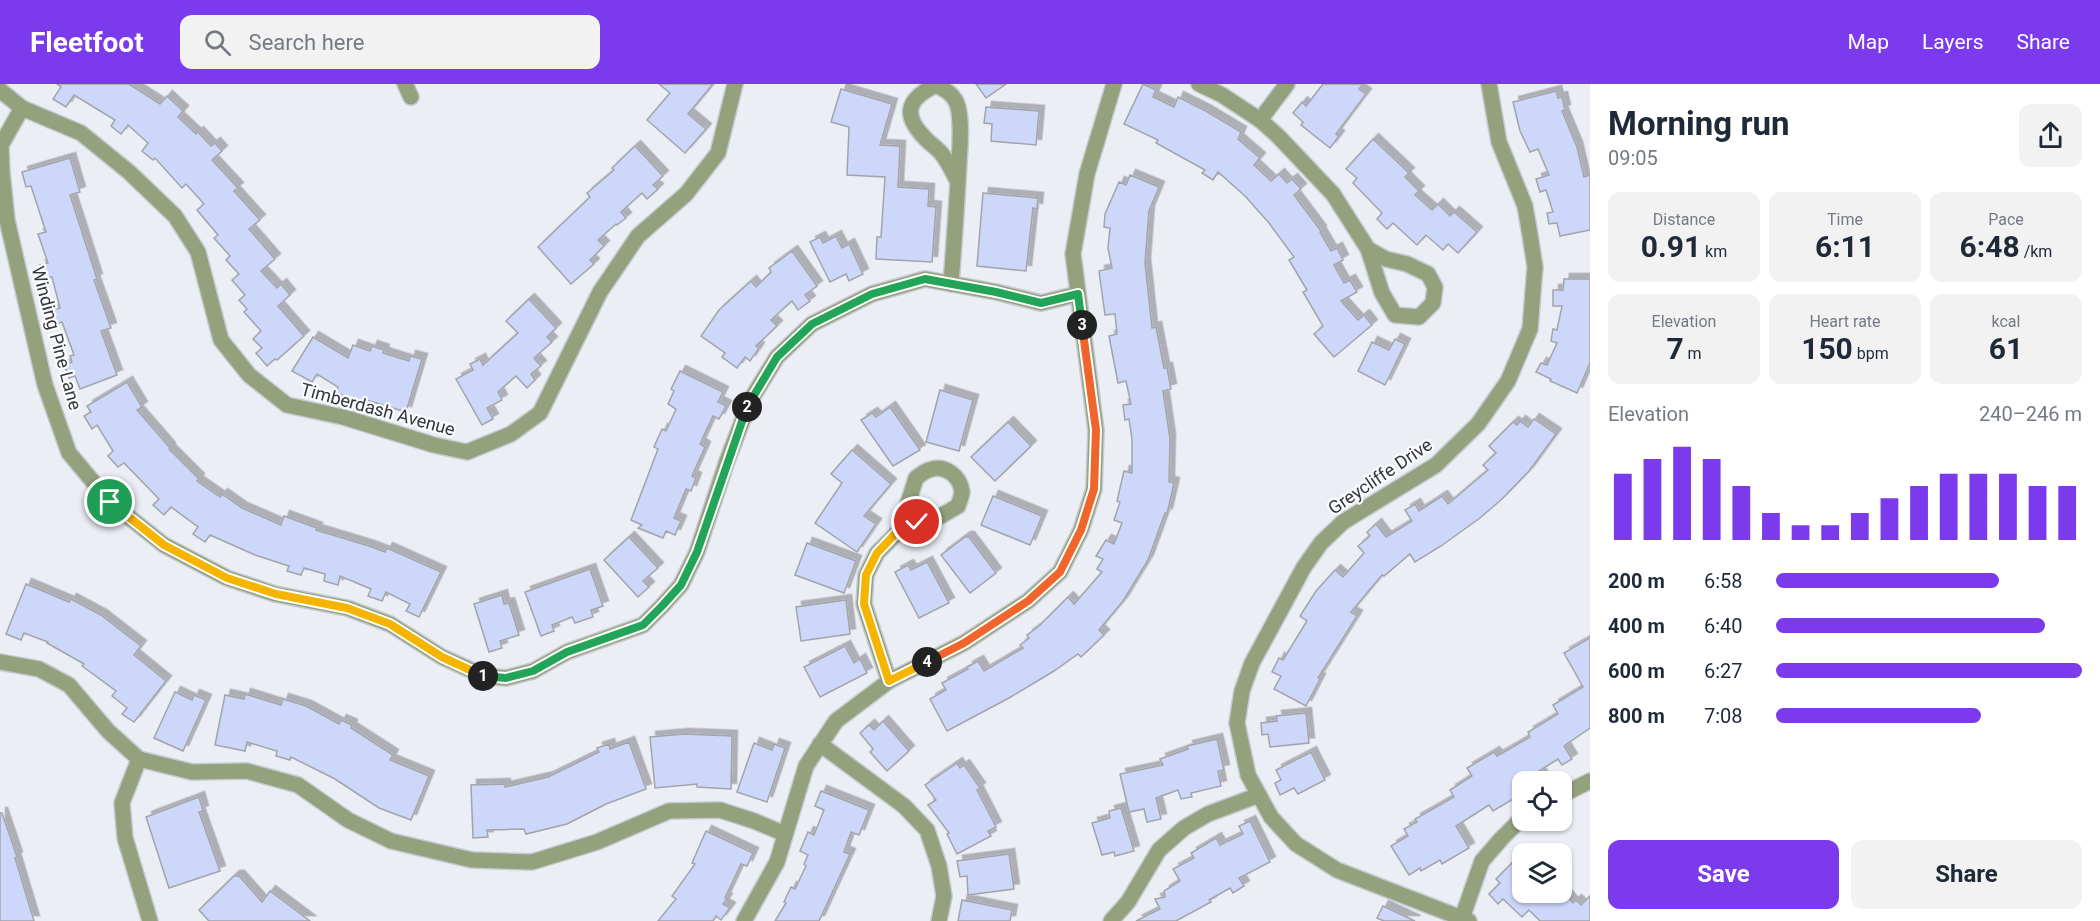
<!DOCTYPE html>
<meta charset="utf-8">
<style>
body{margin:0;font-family:Roboto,sans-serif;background:#f2f2f3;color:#1f2937;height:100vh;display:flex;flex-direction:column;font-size:22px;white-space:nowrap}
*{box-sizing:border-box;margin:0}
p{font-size:20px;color:#747a83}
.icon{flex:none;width:33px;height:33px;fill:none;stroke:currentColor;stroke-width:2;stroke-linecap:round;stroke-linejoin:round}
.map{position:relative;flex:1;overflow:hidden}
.side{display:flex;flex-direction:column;background:#fff;width:510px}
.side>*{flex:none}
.tools{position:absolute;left:1512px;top:687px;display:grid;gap:12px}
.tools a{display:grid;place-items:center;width:60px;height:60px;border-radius:12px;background:#fff;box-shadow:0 2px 4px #0004;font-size:30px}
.pin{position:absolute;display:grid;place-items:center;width:51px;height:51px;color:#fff;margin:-26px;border:3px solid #fff;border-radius:50%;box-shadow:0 2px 6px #0007}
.km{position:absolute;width:30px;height:30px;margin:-15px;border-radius:50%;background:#222;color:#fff;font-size:16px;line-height:30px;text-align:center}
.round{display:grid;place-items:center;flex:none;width:63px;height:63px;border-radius:12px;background:#f2f2f3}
.overview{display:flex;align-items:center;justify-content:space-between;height:102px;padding:0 18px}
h1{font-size:33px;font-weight:700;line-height:45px}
.figures{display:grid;grid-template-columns:repeat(3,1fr);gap:9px;height:102px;padding:6px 18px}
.figures div{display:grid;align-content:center;border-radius:12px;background:#f2f2f3;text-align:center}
.figures b{font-size:30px;font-weight:700}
.figures small{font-size:16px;font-weight:400}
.figures p{font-size:16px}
.chart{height:168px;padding:12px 18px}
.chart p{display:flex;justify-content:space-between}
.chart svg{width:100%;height:108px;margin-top:6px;stroke:#7c3aed;stroke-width:6}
.action{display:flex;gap:12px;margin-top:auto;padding:12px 18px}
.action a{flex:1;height:69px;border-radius:12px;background:#7c3aed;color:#fff;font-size:24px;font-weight:700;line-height:69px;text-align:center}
.action a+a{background:#f2f2f3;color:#1f2937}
ul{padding:0 18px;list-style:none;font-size:20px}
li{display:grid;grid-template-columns:96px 72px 1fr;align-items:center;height:45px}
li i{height:15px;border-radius:8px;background:#7c3aed}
header{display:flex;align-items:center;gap:36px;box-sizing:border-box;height:84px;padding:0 30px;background:#7c3aed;color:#fff}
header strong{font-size:28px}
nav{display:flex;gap:33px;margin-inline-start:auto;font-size:21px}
.search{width:420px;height:54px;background:#f2f2f3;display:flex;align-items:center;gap:15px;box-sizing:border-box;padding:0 21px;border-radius:12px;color:#747a83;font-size:22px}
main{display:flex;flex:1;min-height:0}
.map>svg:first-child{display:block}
.building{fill:#cdd7f9;stroke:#a2a4ab;stroke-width:1.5;filter:url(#shadow)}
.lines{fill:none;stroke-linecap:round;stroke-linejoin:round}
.street-casing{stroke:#c7c9d0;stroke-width:18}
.street{stroke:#93a17d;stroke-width:15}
.split-1-casing{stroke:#fff;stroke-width:12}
.split-2-casing{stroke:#fff;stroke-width:12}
.split-3-casing{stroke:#fff;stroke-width:12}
.split-4-casing{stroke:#fff;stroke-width:12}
.split-5-casing{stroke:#fff;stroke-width:12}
.split-1{stroke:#f5b400;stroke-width:8}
.split-2{stroke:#22a559;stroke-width:8}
.split-3{stroke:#22a559;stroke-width:8}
.split-4{stroke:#f0652b;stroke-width:8}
.split-5{stroke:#f5b400;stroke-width:8}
.labels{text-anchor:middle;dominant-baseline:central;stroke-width:4.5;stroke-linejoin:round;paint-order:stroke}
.street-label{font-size:18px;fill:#353639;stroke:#fbfcff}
</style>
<header>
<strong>Fleetfoot</strong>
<div class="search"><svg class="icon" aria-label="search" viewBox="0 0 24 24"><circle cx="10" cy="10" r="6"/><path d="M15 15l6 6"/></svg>Search here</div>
<nav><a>Map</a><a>Layers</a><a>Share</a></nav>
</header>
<main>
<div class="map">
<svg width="1590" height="837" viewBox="0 0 1590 837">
<defs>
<filter id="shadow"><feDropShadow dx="5.5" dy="-5.5" stdDeviation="0" flood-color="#0004"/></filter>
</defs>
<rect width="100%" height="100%" fill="#eceef6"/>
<g class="building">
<path d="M57 0H129L160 20 167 12 183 27 178 33 196 50 198 48 211 62 215 59 222 67 212 76 238 104 234 107 260 136 249 145 275 175 261 187 277 204 281 200 290 211 278 222 304 252 277 276 275 275 267 282 256 269 262 264 253 255 261 247 244 228 247 225 239 216 245 211 232 196 239 190 226 176 230 172 214 154 218 151 197 126 204 120 186 100 182 104 155 74 153 76 142 67 148 59 128 41 121 50 111 42 115 36 74 11 66 23 53 15 61 3Z"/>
<path d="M659 0H713L688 30 706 45 685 69 647 36 670 9Z"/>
<path d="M976 0H1006L986 14Z"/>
<path d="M1143 0 1156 6 1153 13 1174 23 1178 13 1206 27 1241 48 1238 55 1260 74 1254 81 1271 97 1279 90 1287 99 1292 95 1301 105 1294 111 1321 147 1320 148 1331 167 1337 164 1343 176 1334 181 1344 199 1350 196 1357 208 1341 217 1358 236 1364 231 1372 241 1334 273 1314 250 1323 242 1303 208 1307 206 1289 176 1294 173 1269 139 1245 112 1218 88 1213 96 1202 89 1205 86 1156 59 1158 56 1124 40Z"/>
<path d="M1323 0H1363L1359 5 1366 10 1336 50 1339 52 1330 64 1301 41 1303 38 1293 29 1302 18 1306 22Z"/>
<path d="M841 5 892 20 880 61 900 62 898 103 929 105 928 122 936 123 932 178 876 175 877 153H881L885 93 847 91 849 43 831 38Z"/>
<path d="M1556 7 1558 14 1562 13 1565 26 1562 27 1577 63 1584 93 1590 91V146L1560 152 1557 139 1549 140 1547 129 1553 128 1546 106 1540 108 1536 95 1549 91 1538 65 1530 68 1520 47 1513 18Z"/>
<path d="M986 23 1039 27 1036 61 991 57 992 40 984 39Z"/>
<path d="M1373 55 1409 89 1405 93 1419 107 1415 111 1432 126 1438 120 1450 132 1454 128 1477 148 1458 169 1448 160 1443 166 1426 151 1417 161 1393 139 1387 145 1377 135 1382 129 1353 99 1357 94 1346 85Z"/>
<path d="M635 62 663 92 653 101 658 105 647 115 642 109 621 128 626 134 617 141 616 140 598 156 604 162 590 176 594 180 571 200 538 163 590 113 587 109 614 86 612 84Z"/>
<path d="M70 74 80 108 70 111 97 195 94 196 111 244 101 247 117 291 80 305 75 292 69 294 64 281 72 278 70 272 74 271 62 238 56 240 52 226 60 224 52 193 44 195 40 181 48 179 38 150 46 148 31 102 26 103 22 88Z"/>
<path d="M1130 91 1159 103 1149 127 1145 179 1152 244 1156 243 1164 284H1167L1171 305 1163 307 1170 355 1169 398 1174 399 1167 430 1165 429 1148 476 1123 517 1099 546 1104 551 1081 573 1078 570 1054 587 1009 614 947 647 930 615 946 606 942 599 968 585 967 583 978 577 984 587 1023 564 1020 561 1029 554 1027 551 1038 543 1068 513 1074 520 1102 488 1097 485 1103 475 1096 472 1106 456 1114 460 1122 439 1114 436 1120 418 1117 417 1124 387 1132 389V355L1129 335 1125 336 1123 321 1131 320 1126 297 1118 299 1109 252 1117 250 1115 230 1105 231 1099 187 1112 184 1108 164 1110 144 1104 143 1105 130 1119 98 1126 101Z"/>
<path d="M983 109 1038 114 1037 125 1033 124 1026 187 977 182Z"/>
<path d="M836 152 842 164 849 160 863 190 849 197 846 190 830 198 810 158 820 153 823 159Z"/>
<path d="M792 167 817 202 805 211 810 217 798 226 792 217 771 236 777 242 756 262 759 264 750 277 745 273 737 284 722 273 725 269 701 252 719 226 751 197 756 203 771 188 769 184Z"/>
<path d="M1564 195H1590V279L1577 309 1550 297 1551 295 1536 288 1541 279 1547 281 1557 259 1551 257 1553 245 1557 246 1562 222H1553V206H1563Z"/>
<path d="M529 215 556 244 547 253 552 258 534 274 541 282 531 290 535 296 527 304 516 292 498 308 502 316 487 324 493 335 482 341 456 295 473 286 470 280 480 275 483 281 518 249 506 237Z"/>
<path d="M313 253 348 274 353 261 370 267 372 262 384 266 383 269 409 277 410 272 422 275 406 328 366 316 365 319 336 309 338 303 317 290 312 298 292 287Z"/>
<path d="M1395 255 1405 260 1385 301 1358 287 1372 258 1389 266Z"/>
<path d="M680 287 723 308 718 318 726 322 719 335 713 332 700 360 705 363 692 392 696 394 691 407 686 405 674 434 681 437 675 451 666 447 663 454 638 444 642 441 631 436 658 365 654 363 662 345 666 347 676 325 668 320 674 307 671 305Z"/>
<path d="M127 298 142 323 137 326 170 364 169 365 199 395 197 397 220 413 222 410 242 424 281 441 284 432 317 444 316 446 369 462 385 468 387 464 441 488 419 533 406 527 410 520 386 508 382 517 368 512 371 505 340 492 338 501 324 497 325 490 304 484 301 491 287 487 289 482 255 471 210 451 205 458 193 450 198 443 171 423 164 431 153 421 159 415 124 379 118 383 108 372 113 367 97 341 92 345 84 332 91 328 87 322Z"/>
<path d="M940 306 973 316 959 367 926 358Z"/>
<path d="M890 323 920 366 893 382 861 336 872 329 876 333Z"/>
<path d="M1534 335 1556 350 1529 387 1503 414 1480 434 1441 462 1415 478 1410 470 1384 492 1382 491 1351 528 1357 532 1318 594 1320 595 1306 622 1274 605 1281 592 1272 588 1279 574 1283 576 1307 537 1300 532 1316 507 1335 486 1343 493 1364 469 1358 462 1370 452 1367 448 1376 440 1386 453 1412 437 1405 426 1415 420 1419 427 1442 412 1448 420 1488 386 1483 381 1496 369 1489 362 1513 338 1517 341 1520 337 1528 343Z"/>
<path d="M1008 338 1031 362 995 397 971 373Z"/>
<path d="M852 366 891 400 864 432 876 440 857 468 815 439 842 399 831 390Z"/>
<path d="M993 412 1042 432 1030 461 981 441Z"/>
<path d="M629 453 658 484 643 497 649 503 638 513 604 476Z"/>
<path d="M965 453H969L996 489 970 509 941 471Z"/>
<path d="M807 459 856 477 844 509 795 491Z"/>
<path d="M927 478 949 519 919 534 895 488 908 481 911 486Z"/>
<path d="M590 485 603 522 591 526 593 533 575 539 572 533 552 541 554 547 541 552 525 508Z"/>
<path d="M26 500 69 518 71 515 101 531 141 562 134 571 166 597 134 638 122 630 127 624 112 612 116 607 82 582 84 580 47 559 48 558 24 549 21 556 6 550Z"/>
<path d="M502 511 504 520 509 519 519 551 500 557 502 564 489 568 474 520Z"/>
<path d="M846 516 850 550 801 557 796 523Z"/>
<path d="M1590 554V644L1564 662 1572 675 1562 681 1558 675 1539 687 1545 698H1522V703L1517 706 1520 711 1493 727 1489 721 1456 742 1469 764 1442 780 1440 776 1421 787 1420 784 1409 791 1391 762 1408 752 1404 745 1417 738 1415 735 1454 713 1450 706 1472 692 1467 684 1494 668 1497 672 1530 653 1528 648 1558 630 1553 621 1583 603 1564 569Z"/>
<path d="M845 562 854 579 860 575 867 589 820 613 804 583Z"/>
<path d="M175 608 192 616 194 611 206 616 183 667 154 654Z"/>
<path d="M245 610 281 621 283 615 306 622 339 640 341 636 352 641 351 644 393 671 390 676 429 692 411 736 379 724 335 695 291 673 290 676 276 672 277 667 247 658 245 667 215 661 225 611 244 615Z"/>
<path d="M1306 629 1309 659 1270 663 1268 650 1262 651 1261 639 1277 637 1276 632Z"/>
<path d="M883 637 909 667 887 687 870 668 873 665 860 649 869 641 874 646Z"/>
<path d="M684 650 732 652 731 705 697 703V700L655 704 650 653Z"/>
<path d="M1217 655 1224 686 1218 687 1221 702 1191 709 1192 713 1181 715 1178 706 1156 714 1161 735 1147 738 1144 725 1129 728 1120 690 1163 681 1160 675 1188 665 1187 662Z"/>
<path d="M629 658 646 705 606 720 567 740 526 750 524 745 487 746 488 753 473 754 471 701 505 700V703L548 693 599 668 597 664 609 660 610 665Z"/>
<path d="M754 659 772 666 774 660 785 664 767 718 737 708Z"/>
<path d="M1311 668 1325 696 1298 710 1294 704 1280 711 1275 699 1281 696 1276 686Z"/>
<path d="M957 679 960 684 964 681 980 704 977 706 996 743 988 747 991 752 957 770 947 750 949 749 928 721 936 716 925 701Z"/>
<path d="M821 707 869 726 859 751 851 748 844 768 850 770 819 837H775L786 819 784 818 791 803 795 805 806 782 804 780 808 771 800 767 808 748 814 751 824 726 815 722Z"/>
<path d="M199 713 203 727 199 728 220 787 169 804 146 733Z"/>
<path d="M1121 724 1134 767 1115 772 1114 768 1102 771 1092 739 1110 734 1109 727Z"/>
<path d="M0 729H2L17 773 15 774 34 837H0Z"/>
<path d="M1250 737 1270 778 1239 794 1244 802 1233 809 1230 804 1209 816 1211 818 1176 837H1136L1160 825 1155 815 1165 813 1164 807 1180 797 1173 785 1194 774 1191 769 1216 754 1220 761 1243 750 1239 742Z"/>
<path d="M706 747 753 769 747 782 741 780 725 814 727 815 723 820 730 824 721 836 716 832 713 837H658L676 815 672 812 695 780 692 779Z"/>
<path d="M1522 769V808H1563L1573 819 1576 816 1581 821 1590 812V837H1540L1529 826 1522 833 1503 815 1498 820 1489 810 1500 799 1496 795Z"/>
<path d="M1009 770 1014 805 968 811 967 792 960 793 957 777Z"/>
<path d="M234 792H239L262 818 270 807 310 837H209L199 826Z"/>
<path d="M962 816 1012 826 1010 837H958Z"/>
<path d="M1383 822 1415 837H1384L1377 834Z"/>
</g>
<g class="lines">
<defs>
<g id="street">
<path d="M405 0 411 13"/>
<path d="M1199 0 1222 11 1260 36 1278 52 1333 110 1368 165 1382 209 1395 231 1419 233 1433 219 1435 203 1428 190 1407 180 1386 175 1368 165"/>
<path d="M0 6 22 24 81 49 129 88 175 132 198 168 221 256 249 291 287 321 343 333 434 361 467 368 511 350 540 329 600 208 638 152 686 110 718 69 735 0"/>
<path d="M22 24 1 61 2 88 7 136 45 301 69 369 110 418 164 461 227 494 275 510 347 524 390 540 442 573 484 592 506 594 533 587 567 568 643 541 662 522 681 501 697 468 727 377 750 317 777 273 812 240 872 210 925 195 996 208 1041 219 1078 210"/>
<path d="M1260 36 1287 0"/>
<path d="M951 200C954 159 957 119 959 79 960 62 962 40 958 23 955 11 946 6 936 1 909 14 901 29 924 53 929 59 936 63 941 69 948 77 953 89 958 98"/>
<path d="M0 578 39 585 69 601 108 647 139 675 192 688 247 687 298 701 348 736 391 757 472 776 532 778 597 758 669 727 720 726 754 737 785 750"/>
<path d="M889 597 864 520 866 491 877 469 899 447 917 438 939 433 958 422C959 418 962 412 962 408 960 391 944 380 929 386 925 387 920 391 916 394L899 447"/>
<path d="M820 660 904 722 927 746 939 782 944 812 939 837"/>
<path d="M139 675 122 719 125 754 150 837"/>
<path d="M1562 711 1590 697"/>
<path d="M744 837 777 778 806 682 836 637 889 597 964 559 1028 517 1060 488 1081 446 1094 405 1096 346 1073 170 1087 90 1114 0"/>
<path d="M1111 837 1128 818 1159 766 1184 744 1208 730 1259 711"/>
<path d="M1461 837 1482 777 1502 754 1522 734"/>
<path d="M1469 837 1337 786 1296 760 1271 733 1248 691 1237 639 1242 607 1252 579 1304 483 1321 459 1343 438 1436 381 1478 340 1508 297 1530 245 1535 183 1530 151 1525 122 1499 58 1489 0"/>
</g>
</defs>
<use href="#street" class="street-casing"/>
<use href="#street" class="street"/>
</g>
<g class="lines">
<defs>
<path id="split-1" d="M110 418 164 461 227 494 276 510 347 524 390 540 442 573 483 592"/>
<path id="split-2" d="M483 592 506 594 533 587 567 568 643 541 662 522 681 501 697 468 747 323"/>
<path id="split-3" d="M747 323 777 273 812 240 872 210 925 195 996 208 1041 219 1078 210 1082 241"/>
<path id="split-4" d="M927 578 964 559 1028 517 1060 488 1081 446 1094 405 1096 346 1082 241"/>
<path id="split-5" d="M917 438 898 447 877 469 866 491 864 520 889 597 927 578"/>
</defs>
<use href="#split-1" class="split-1-casing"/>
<use href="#split-2" class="split-2-casing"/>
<use href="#split-3" class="split-3-casing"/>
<use href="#split-4" class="split-4-casing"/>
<use href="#split-5" class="split-5-casing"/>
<use href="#split-1" class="split-1"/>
<use href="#split-2" class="split-2"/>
<use href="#split-3" class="split-3"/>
<use href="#split-4" class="split-4"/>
<use href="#split-5" class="split-5"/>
</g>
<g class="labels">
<g class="street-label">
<text transform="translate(57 254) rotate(75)">Winding Pine Lane</text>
<text transform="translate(378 325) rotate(15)">Timberdash Avenue</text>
<text transform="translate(1380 392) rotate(-34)">Greycliffe Drive</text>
</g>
</g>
</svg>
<div class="tools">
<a><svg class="icon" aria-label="locate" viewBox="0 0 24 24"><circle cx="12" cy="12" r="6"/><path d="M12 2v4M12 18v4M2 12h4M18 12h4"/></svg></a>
<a><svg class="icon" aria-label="layers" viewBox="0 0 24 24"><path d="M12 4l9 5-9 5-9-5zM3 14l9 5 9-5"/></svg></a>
</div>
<div class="pin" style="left:110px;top:418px;background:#1e9e55"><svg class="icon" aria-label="arrive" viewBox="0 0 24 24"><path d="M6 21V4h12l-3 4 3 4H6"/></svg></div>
<div class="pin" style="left:917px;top:438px;background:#d93025"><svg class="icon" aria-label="check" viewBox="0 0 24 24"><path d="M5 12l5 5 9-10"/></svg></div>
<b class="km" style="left:483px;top:592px">1</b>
<b class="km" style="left:747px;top:323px">2</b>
<b class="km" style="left:1082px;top:241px">3</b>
<b class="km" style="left:927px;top:578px">4</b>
</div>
<section class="side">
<div class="overview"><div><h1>Morning run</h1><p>09:05</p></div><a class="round"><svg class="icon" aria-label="share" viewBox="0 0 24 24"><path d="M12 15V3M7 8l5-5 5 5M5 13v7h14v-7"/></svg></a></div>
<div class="figures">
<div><p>Distance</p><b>0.91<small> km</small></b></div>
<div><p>Time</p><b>6:11</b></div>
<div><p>Pace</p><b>6:48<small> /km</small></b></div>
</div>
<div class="figures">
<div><p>Elevation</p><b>7<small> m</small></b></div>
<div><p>Heart rate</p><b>150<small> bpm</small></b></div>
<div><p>kcal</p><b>61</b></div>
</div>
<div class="chart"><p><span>Elevation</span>240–246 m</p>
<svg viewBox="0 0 160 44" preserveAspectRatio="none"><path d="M5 44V17M15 44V11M25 44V6M35 44V11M45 44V22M55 44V33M65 44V38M75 44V38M85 44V33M95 44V27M105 44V22M115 44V17M125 44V17M135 44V17M145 44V22M155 44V22"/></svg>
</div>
<ul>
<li><b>200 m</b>6:58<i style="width:73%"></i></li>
<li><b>400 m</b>6:40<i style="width:88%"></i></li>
<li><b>600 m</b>6:27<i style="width:100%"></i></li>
<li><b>800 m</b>7:08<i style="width:67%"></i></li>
</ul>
<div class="action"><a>Save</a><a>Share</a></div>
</section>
</main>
